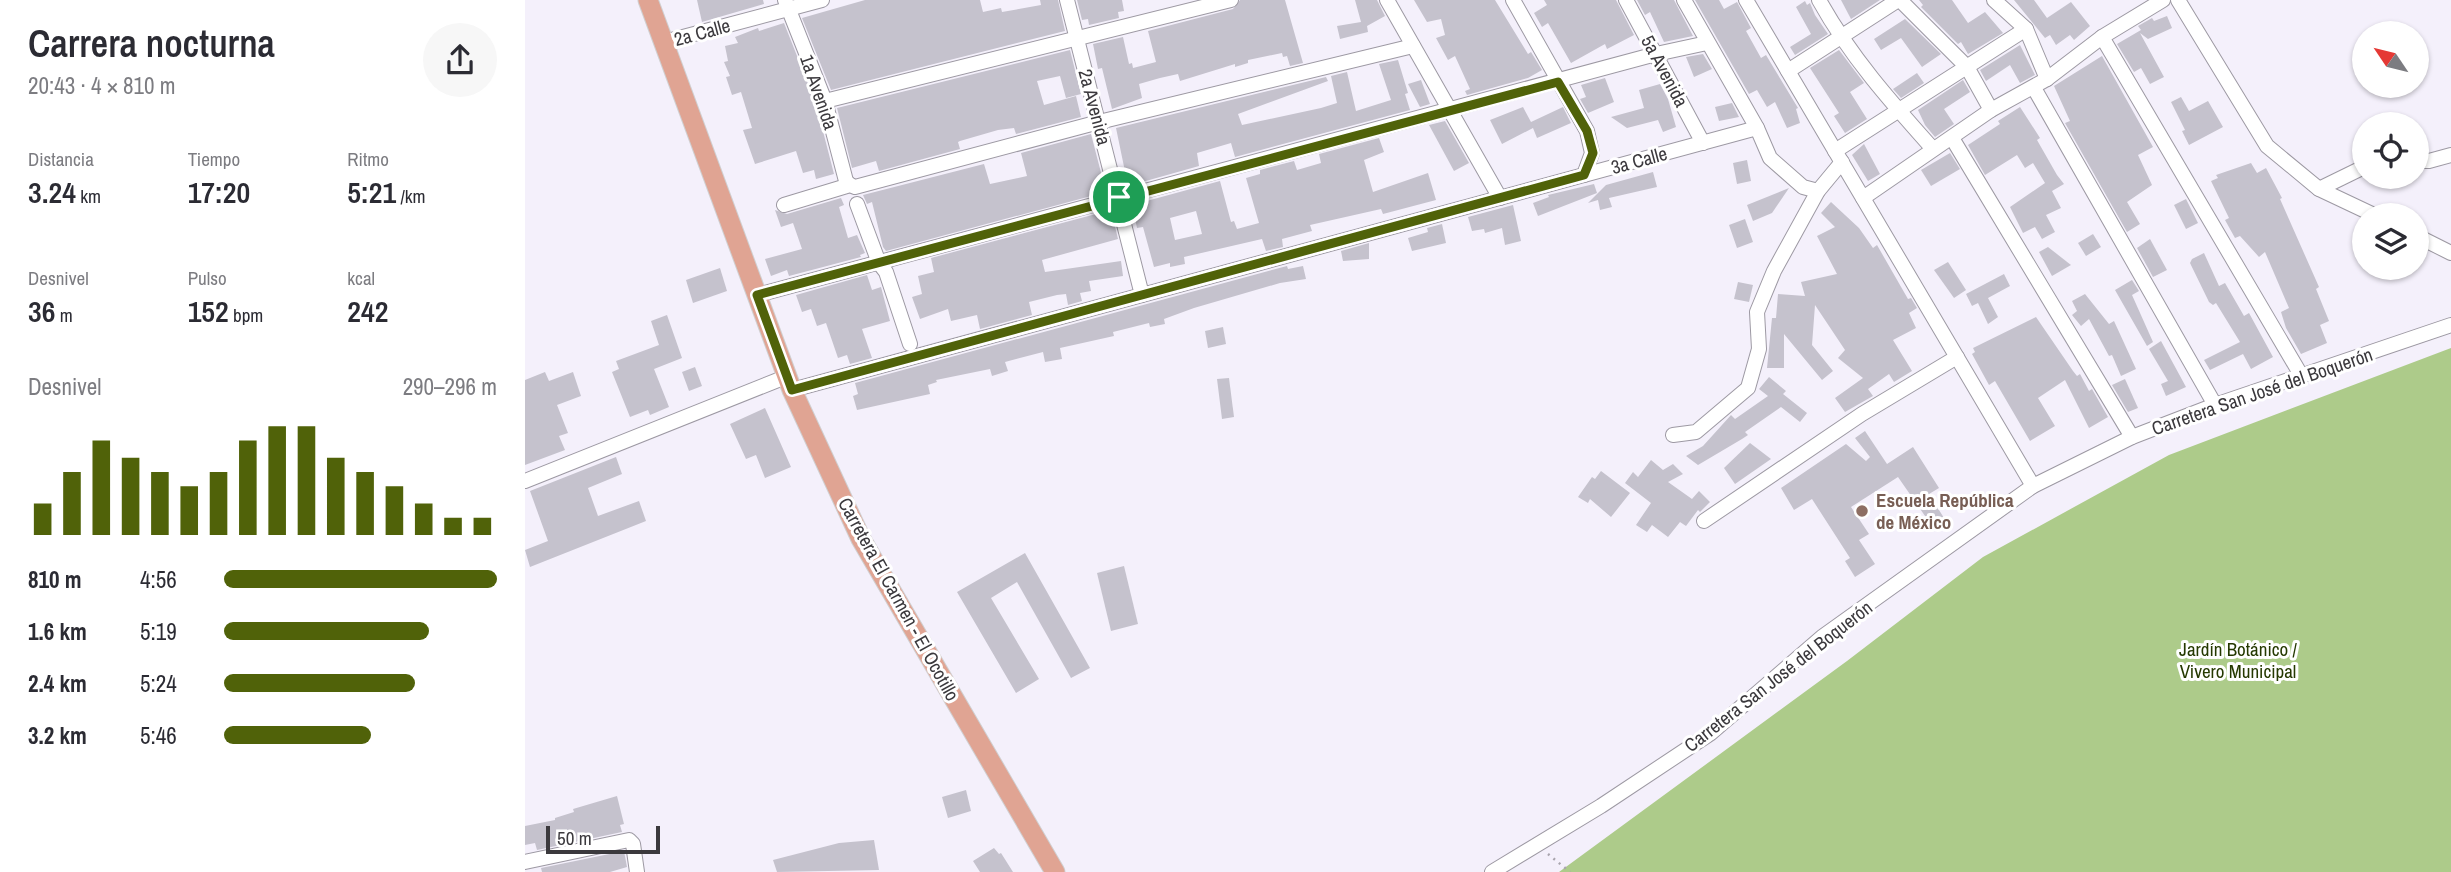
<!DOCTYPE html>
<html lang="es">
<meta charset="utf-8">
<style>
body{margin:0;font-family:"Archivo Narrow",sans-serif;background:#f7f7f7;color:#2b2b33;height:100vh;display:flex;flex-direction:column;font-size:26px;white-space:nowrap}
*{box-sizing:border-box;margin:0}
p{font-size:23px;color:#7c7c81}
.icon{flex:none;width:38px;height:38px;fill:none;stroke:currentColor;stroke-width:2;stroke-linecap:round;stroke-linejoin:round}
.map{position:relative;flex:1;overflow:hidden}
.sheet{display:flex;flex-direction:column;background:#fff;width:525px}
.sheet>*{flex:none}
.needle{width:46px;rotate:305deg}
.fabs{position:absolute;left:1827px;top:21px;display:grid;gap:14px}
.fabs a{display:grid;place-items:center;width:77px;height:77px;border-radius:50%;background:#fff;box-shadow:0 2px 5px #0004;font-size:35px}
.scale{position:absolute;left:21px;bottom:18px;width:114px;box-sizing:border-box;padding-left:7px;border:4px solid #3b393d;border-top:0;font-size:19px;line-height:24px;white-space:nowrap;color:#3b393d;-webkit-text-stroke:5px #fff;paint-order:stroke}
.pin{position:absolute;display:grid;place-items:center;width:60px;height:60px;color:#fff;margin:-30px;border:4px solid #fff;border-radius:50%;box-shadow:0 2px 7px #0007}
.round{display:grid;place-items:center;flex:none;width:74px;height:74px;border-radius:37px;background:#f7f7f7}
.headline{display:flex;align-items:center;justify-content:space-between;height:119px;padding:0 28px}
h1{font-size:38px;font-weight:600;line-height:52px}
.stats{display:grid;grid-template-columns:repeat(3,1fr);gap:10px;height:119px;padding:7px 28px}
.stats div{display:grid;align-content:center}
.stats b{font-size:30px;font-weight:600}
.stats small{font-size:19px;font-weight:400}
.stats p{font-size:19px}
.chart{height:196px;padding:14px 28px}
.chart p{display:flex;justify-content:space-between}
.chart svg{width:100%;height:126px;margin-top:7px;stroke:#506209;stroke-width:6}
ul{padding:0 28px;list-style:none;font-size:23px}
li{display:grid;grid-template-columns:112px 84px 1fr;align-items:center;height:52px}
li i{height:18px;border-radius:9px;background:#506209}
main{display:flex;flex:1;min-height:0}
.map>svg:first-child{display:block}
.green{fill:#adcb8a}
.building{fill:#c5c2cd;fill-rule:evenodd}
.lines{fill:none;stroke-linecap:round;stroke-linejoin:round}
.minor-casing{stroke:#9d99a3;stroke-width:16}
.major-casing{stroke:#d0cfd0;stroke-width:21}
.path{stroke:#a9a5ae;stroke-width:2.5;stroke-dasharray:2 5;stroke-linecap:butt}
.minor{stroke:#fff;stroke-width:14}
.major{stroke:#e0a493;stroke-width:19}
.route-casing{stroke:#fff;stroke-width:14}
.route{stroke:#506209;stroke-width:9}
.education-dot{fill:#8d6e63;stroke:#fff;stroke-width:2.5}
.labels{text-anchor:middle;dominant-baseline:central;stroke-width:6;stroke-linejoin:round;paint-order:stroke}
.street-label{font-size:19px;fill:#3b393d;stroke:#fff}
.education-label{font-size:19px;font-weight:bold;fill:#785e54;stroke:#fff;text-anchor:start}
.park-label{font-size:19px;fill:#253901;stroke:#fff}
</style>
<main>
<section class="sheet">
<div class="headline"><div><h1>Carrera nocturna</h1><p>20:43 · 4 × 810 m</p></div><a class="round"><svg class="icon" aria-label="share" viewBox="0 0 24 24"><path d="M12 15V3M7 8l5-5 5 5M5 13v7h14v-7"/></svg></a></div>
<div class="stats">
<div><p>Distancia</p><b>3.24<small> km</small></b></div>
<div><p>Tiempo</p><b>17:20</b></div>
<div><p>Ritmo</p><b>5:21<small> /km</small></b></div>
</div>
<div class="stats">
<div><p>Desnivel</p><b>36<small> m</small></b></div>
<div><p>Pulso</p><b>152<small> bpm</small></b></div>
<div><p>kcal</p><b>242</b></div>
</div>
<div class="chart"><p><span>Desnivel</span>290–296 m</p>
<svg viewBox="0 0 160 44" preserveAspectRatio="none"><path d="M5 44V33M15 44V22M25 44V11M35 44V17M45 44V22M55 44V27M65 44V22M75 44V11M85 44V6M95 44V6M105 44V17M115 44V22M125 44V27M135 44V33M145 44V38M155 44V38"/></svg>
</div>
<ul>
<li><b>810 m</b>4:56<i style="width:100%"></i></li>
<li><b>1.6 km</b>5:19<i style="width:75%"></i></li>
<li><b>2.4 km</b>5:24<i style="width:70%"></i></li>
<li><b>3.2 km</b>5:46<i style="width:54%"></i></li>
</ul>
</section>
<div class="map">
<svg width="1926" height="872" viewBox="0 0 1926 872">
<rect width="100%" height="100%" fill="#f4f0fb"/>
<path class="green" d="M1926 348V872H1034L1322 661 1458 557 1644 455Z"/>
<g class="building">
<path d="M172 0H238L239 4 177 22Z"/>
<path d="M340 0H455L458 12 476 8 477 12 516 5 515 0H533L540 31 306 90 277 18Z"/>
<path d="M552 0H597L599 11 593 12 594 18 564 25 563 19 557 20Z"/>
<path d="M715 0H760L778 63 765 66 762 56 758 57 757 53 723 60V63L710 67V64L655 81 653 74 635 78 614 84 617 98 587 109 577 68 573 69 568 44 598 37 604 64 607 63 608 68 631 62 623 31 708 9Z"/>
<path d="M830 0H852L860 16 842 26 843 32 815 39 812 26 836 22Z"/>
<path d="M889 0H970L1003 54 1006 52 1017 70 1003 78 942 95 940 91 945 89 930 56 923 60 911 38 920 35 916 19 902 22Z"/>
<path d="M1019 0H1091L1109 35 1082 49 1080 44 1046 63 1023 23 1017 27 1009 13 1022 5Z"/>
<path d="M1112 0H1149L1168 36 1139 42 1125 12 1120 15Z"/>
<path d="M1170 0H1194L1199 9 1212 2 1226 28 1221 31 1236 58 1241 55 1273 108 1271 109 1275 123 1262 128 1250 102 1242 107 1232 90 1224 94Z"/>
<path d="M1316 0H1355L1326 19Z"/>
<path d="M1394 0H1427L1443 23 1460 12 1478 33 1443 54 1436 42 1433 44 1396 7 1398 5Z"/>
<path d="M1489 0H1509L1522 18 1546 2 1565 26 1549 40 1545 35 1531 45 1525 35 1520 38Z"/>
<path d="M1280 1 1282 5 1285 3 1290 15 1303 34 1270 55 1265 47 1286 34 1271 7Z"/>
<path d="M1642 16 1647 28 1623 39 1615 33 1639 77 1625 84 1616 68 1609 72 1592 44 1616 30 1613 26 1627 18 1629 21Z"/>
<path d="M1380 19 1416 54 1397 67 1376 38 1356 50 1349 39Z"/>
<path d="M259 23 291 104 309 174 291 179 289 170 278 173 271 151 230 164 218 130 227 128 216 92 207 95 201 77 205 76 199 62 203 61 200 46 213 43 210 37 233 28 234 31Z"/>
<path d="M1495 45 1510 75 1495 83 1485 65 1461 81 1455 70Z"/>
<path d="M545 50 556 94 541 98 535 76 512 81 519 105 551 96 556 117 491 134 489 128 473 130 435 141 433 142 435 149 354 171 351 161 327 168 312 108Z"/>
<path d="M1314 50 1339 83 1325 92 1342 119 1320 133 1309 116 1314 113 1285 68Z"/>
<path d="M1178 54 1187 69 1169 77 1161 57Z"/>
<path d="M1577 56 1628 147 1613 155 1627 185 1602 202 1615 224 1602 232 1540 123 1545 121 1529 86Z"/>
<path d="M873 60 883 93 880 94 885 110 710 157 706 143 672 153 674 166 603 186 591 128 801 77 803 81 713 114 717 125 796 108 812 103 806 76 822 72 831 111 866 100 854 64Z"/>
<path d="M1392 73 1399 83 1376 98 1368 89Z"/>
<path d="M1080 78 1089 102 1063 113 1055 99 1061 97 1056 85Z"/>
<path d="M896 80 905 104 895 107 883 84Z"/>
<path d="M1438 80 1445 92 1419 109 1429 124 1410 137 1400 125 1393 110Z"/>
<path d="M1135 84 1143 99 1151 127 1138 132 1133 120 1102 128 1086 117 1119 108 1114 90Z"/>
<path d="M1656 97 1664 111 1683 101 1698 127 1664 145 1657 131 1660 130 1646 102Z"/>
<path d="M1207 103 1214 117 1194 121 1190 107Z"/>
<path d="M998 107 1006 122 1038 107 1046 123 1012 138 1008 128 977 144 965 120Z"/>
<path d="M1495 107 1515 138 1512 140 1532 175 1539 184 1527 191 1536 208 1521 215 1530 232 1517 239 1510 227 1498 233 1485 207 1520 183 1508 163 1500 168 1492 155 1460 175 1443 145 1475 124 1473 121Z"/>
<path d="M920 121 944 163 929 171 904 125Z"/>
<path d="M566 134 581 192 361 251 358 247 347 202 342 204 338 195 459 164 465 184 502 176 496 153Z"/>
<path d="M854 138 859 152 839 160 848 192 903 173 911 200 858 214 856 209 785 225 787 231 757 239 758 247 741 251 737 239 659 257 660 264 645 267V263L629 267 618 227 612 228 607 205 695 181 706 222 709 221 712 229 734 223 721 178 735 174V170L769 161 772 170 796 163 794 154ZM671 211 677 234 650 240 645 218Z"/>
<path d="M1339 144 1355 174 1343 181 1327 155Z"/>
<path d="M1425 153 1435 169 1406 186 1396 170Z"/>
<path d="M1222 160 1226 181 1212 184 1208 163Z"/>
<path d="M1726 163 1732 173 1741 168 1757 198 1755 199 1794 287 1791 289 1804 321 1795 325 1802 343 1776 354 1761 328 1756 312 1764 308 1740 252 1734 257 1715 236 1710 238 1700 220 1704 218 1686 181 1693 178 1691 175Z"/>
<path d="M1128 172 1132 187 1084 198 1087 207 1075 210 1073 200 1063 203 1081 185Z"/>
<path d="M1069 184 1072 193 1013 216 1008 203 1024 197 1023 195Z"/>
<path d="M1264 188 1247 213 1228 221 1222 205Z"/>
<path d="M316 198 319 205 314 207 323 238 332 235 340 253 335 255 336 257 264 276 262 270 246 276 240 259 277 249 268 223 256 227 250 210 262 214Z"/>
<path d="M1661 199 1673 223 1661 229 1649 205Z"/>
<path d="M1306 202 1334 228 1348 248 1352 245 1383 299 1386 298 1392 308 1384 313 1391 328 1368 340 1387 371 1369 382 1364 374 1343 389 1348 396 1320 412 1310 398 1338 378 1313 358 1320 350 1290 305 1287 345 1308 371 1297 380 1259 334V368H1242L1247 318H1251L1253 294 1280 296 1276 282 1312 274 1292 236 1310 227 1296 213Z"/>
<path d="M988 205 996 241 980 245 977 228 960 233 959 229 947 231 943 217Z"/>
<path d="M586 210 593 239 517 260 520 272 596 261 598 276 564 281 566 291 555 293 557 301 543 305 541 294 532 295 504 302 507 315 455 329 452 315 426 321 423 309 395 319 387 297 397 294 393 276 409 272 406 258Z"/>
<path d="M1220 219 1228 242 1212 248 1204 225Z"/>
<path d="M917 224 921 243 887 251 883 238 903 232 902 228Z"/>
<path d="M1568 234 1576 247 1561 256 1553 243Z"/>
<path d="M1625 239 1642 270 1628 277 1612 248Z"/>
<path d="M844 243V259L818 261 816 251Z"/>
<path d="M1523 247 1546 265 1527 276 1514 252Z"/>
<path d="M1679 253 1694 286 1700 283 1719 316 1724 313 1748 357 1726 369 1718 354 1685 370 1679 360 1715 342 1691 303 1688 305 1684 302 1665 263 1667 259Z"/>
<path d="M1423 262 1441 290 1429 298 1409 270Z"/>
<path d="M762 266 763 269 778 266 781 279 755 283 669 308 639 319 640 324 625 327 624 323 588 332 589 336 535 348 537 359 520 362 518 352 480 362 483 371 467 376 465 369 411 380 412 382 403 385 405 394 332 410 328 396 333 394 330 383Z"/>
<path d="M195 268 202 291 168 303 161 280Z"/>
<path d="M1479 274 1485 286 1463 298 1473 317 1463 324 1453 303 1447 306 1441 294Z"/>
<path d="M342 275 347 290 356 287 365 321 337 329 347 358 325 364 322 355 313 358 301 323 292 326 286 309 277 312 271 295Z"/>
<path d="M1607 280 1614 291 1607 295 1628 342 1622 346 1590 290Z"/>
<path d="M1213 282 1228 285 1224 302 1209 299Z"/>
<path d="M1560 294 1584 324 1589 321 1611 369 1596 376 1587 355 1584 356 1564 319 1556 326 1547 315 1552 311 1547 301Z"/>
<path d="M142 315 157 358 129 369 144 407 125 415 123 410 105 417 87 372 94 369 91 361 134 345 126 321Z"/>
<path d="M1511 317 1548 371 1552 376 1555 374 1564 391 1567 389 1583 417 1564 428 1540 380 1513 398 1530 426 1505 441 1470 381 1464 385 1447 354 1450 352 1448 348Z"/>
<path d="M698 327 701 344 683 348 680 331Z"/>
<path d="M1636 341 1661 387 1641 396 1636 384 1643 381 1624 349Z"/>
<path d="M170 367 177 386 164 391 157 372Z"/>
<path d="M20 372 24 381 48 372 56 396 32 405 43 433 34 436 40 450 0 465V380Z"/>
<path d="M1244 377 1261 391 1258 394 1282 413 1275 422 1256 407 1220 432 1223 435 1217 439 1173 465 1161 456 1178 446 1206 415 1210 419 1243 396 1234 389Z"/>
<path d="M704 378 709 417 697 419 692 379Z"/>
<path d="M1600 379 1613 408 1603 412 1587 385Z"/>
<path d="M240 408 266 467 240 478 231 455 221 459 205 424Z"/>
<path d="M1340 431 1362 464 1388 447 1414 488 1404 494 1419 518 1407 526 1373 477 1326 507 1344 534 1334 540 1350 564 1330 577 1320 561 1325 558 1287 499 1269 510 1256 488 1321 444 1341 461 1345 457 1330 438Z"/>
<path d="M1225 443 1246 459 1210 484 1199 468Z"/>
<path d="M91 457 97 474 63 488 73 516 114 501 121 521 5 567 0 550 23 541 5 491Z"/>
<path d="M1126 460 1138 470 1148 464 1158 474 1143 482 1167 499 1174 491 1185 502 1175 512 1173 510 1161 526 1155 522 1143 537 1127 525 1122 532 1111 525 1126 503 1100 483 1108 472 1113 477Z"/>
<path d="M1076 471 1105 493 1086 517 1065 499 1063 503 1053 497 1067 477 1070 479Z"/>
<path d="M500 553 565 668 546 678 492 582 466 598 514 679 491 693 432 592Z"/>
<path d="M599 566 613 624 586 631 572 573Z"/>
<path d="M441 790 446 811 423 818 417 797Z"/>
<path d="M92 796 99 824 95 825 97 832 12 850 10 843 0 845V826L30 820V818L49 812 48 809Z"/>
<path d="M349 840 354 870 252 872 248 860 314 843Z"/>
<path d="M469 848 474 854 476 853 488 872H455L448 861Z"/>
<path d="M99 851 102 867 85 872H17L16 868Z"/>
</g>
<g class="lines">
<defs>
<g id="minor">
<path d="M260 0 300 101 321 181 325 185"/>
<path d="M542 0 617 295"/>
<path d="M862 0 975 198"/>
<path d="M988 0 1062 131 1067 153 1059 175"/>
<path d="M1101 0 1178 143"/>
<path d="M1159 0 1232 128 1245 158 1278 187 1293 191"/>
<path d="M1221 0 1508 486"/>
<path d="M1294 0C1325 56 1366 102 1408 149"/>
<path d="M1375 0 1442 67 1466 110"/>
<path d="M1469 0 1501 29 1522 79"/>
<path d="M1653 0 1742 146 1794 189 1849 215"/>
<path d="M1577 37 1776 375"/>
<path d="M139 42 297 0"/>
<path d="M1263 71 1373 0"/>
<path d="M1509 88 1690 405"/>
<path d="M300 101 706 0"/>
<path d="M1427 138 1607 437"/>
<path d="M1310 151 1501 29"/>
<path d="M1892 161H1904L1926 155"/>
<path d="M1794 189 1839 167"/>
<path d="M1338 198 1466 110 1522 79 1577 37 1638 0"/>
<path d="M332 204 354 263 361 272 385 344"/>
<path d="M259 205 325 185 330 187 574 122 888 46"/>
<path d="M1892 236 1926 253"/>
<path d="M232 295 1131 54 1182 43"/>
<path d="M267 390 1232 128"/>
<path d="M1148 435 1171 432 1223 388 1234 349 1232 312 1249 271 1293 191 1317 162"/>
<path d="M0 481 263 376"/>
<path d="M1179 521 1337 414 1432 357"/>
<path d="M0 862 104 840 108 844 112 872"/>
<path d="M967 872 1076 806 1186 733 1297 637 1508 486 1607 437 1690 405 1926 325"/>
</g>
<path id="major" d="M123 0 267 390 336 539 530 872"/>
</defs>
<use href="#minor" class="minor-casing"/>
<use href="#major" class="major-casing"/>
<path class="path" d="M1023 854 1045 872"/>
<use href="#minor" class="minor"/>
<use href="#major" class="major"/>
</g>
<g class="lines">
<defs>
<path id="route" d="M1033 82 1062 131 1068 153 1059 175 267 390 232 295Z"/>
</defs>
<use href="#route" class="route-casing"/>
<use href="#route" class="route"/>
</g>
<circle class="education-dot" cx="1337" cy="511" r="7"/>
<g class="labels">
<g class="street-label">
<text transform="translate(177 32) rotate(-15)">2a Calle</text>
<text transform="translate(1140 71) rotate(62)">5a Avenida</text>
<text transform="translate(294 92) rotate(71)">1a Avenida</text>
<text transform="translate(570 107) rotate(75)">2a Avenida</text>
<text transform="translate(1114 160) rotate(-15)">3a Calle</text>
<text transform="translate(1737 391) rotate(-19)">Carretera San José del Boquerón</text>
<text transform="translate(374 599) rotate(61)">Carretera El Carmen - El Ocotillo</text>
<text transform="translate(1253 676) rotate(-38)">Carretera San José del Boquerón</text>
</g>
<g class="education-label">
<text x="1351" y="500">Escuela República<tspan x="1351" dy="22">de México</tspan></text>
</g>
<g class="park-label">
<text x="1713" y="649">Jardín Botánico /<tspan x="1713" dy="22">Vivero Municipal</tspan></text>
</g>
</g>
</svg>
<div class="fabs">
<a><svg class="needle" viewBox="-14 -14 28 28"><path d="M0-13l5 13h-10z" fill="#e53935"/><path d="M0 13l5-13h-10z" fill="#7c7c81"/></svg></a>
<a><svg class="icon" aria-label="locate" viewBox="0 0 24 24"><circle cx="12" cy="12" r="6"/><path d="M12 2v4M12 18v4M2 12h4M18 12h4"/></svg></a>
<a><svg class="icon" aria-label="layers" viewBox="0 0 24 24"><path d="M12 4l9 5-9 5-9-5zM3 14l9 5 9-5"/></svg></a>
</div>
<div class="scale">50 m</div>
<div class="pin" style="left:594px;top:197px;background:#1e9e55"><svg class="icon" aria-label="arrive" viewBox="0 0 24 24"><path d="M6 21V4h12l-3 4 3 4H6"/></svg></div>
</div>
</main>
